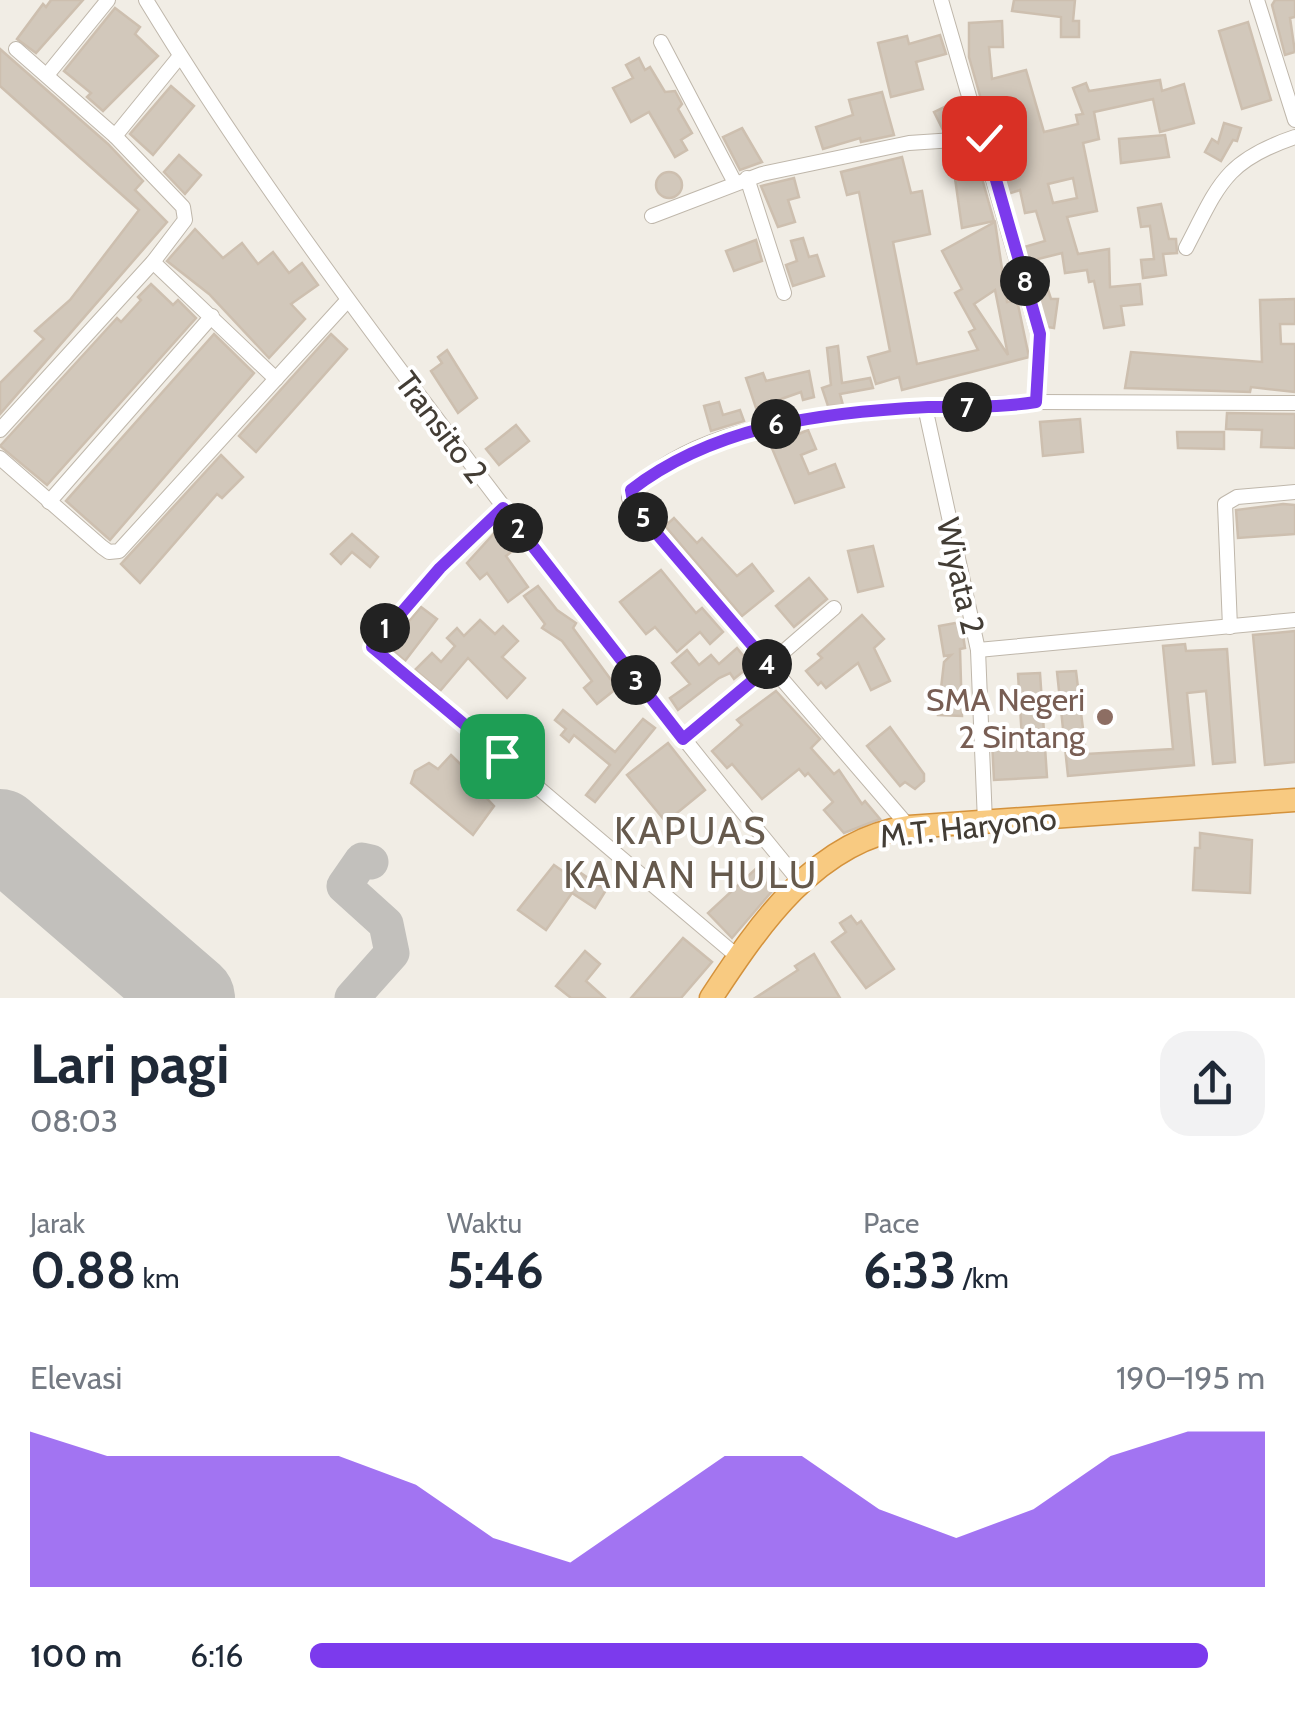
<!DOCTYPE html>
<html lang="id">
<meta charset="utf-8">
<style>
body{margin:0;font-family:Cabin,sans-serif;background:#f2f2f3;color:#1f2937;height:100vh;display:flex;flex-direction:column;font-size:38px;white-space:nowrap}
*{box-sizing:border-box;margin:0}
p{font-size:32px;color:#747a83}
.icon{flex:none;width:55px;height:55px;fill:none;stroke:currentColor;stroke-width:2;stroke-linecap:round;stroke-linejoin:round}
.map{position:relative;height:998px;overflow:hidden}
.details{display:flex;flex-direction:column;background:#fff;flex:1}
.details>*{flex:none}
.pin{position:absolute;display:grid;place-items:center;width:85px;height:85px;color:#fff;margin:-42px;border-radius:20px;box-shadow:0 5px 15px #0006}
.km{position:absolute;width:50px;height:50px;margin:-25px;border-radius:50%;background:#222;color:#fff;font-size:28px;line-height:50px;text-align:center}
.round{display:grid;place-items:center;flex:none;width:105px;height:105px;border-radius:30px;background:#f2f2f3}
.overview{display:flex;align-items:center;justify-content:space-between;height:170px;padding:0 30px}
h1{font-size:55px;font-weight:700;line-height:75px}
.metrics{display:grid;grid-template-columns:repeat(3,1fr);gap:15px;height:170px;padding:10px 30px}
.metrics div{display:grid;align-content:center}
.metrics b{font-size:50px;font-weight:700}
.metrics small{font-size:28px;font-weight:400}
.metrics p{font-size:28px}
.chart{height:280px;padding:20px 30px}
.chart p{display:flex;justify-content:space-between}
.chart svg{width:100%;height:180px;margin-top:10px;fill:#7c3aed;opacity:.7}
ul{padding:0 30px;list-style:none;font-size:32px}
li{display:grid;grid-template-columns:160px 120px 1fr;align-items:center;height:75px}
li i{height:25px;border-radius:12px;background:#7c3aed}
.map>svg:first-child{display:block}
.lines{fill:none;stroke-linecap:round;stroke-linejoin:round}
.taxiway{stroke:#c2c0bc;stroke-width:35}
.runway{stroke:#c2c0bc;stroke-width:88}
.building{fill:#d2c8bb;stroke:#cdbfaf;stroke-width:2.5;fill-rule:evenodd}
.minor-casing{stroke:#bfb7ab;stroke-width:16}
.trunk-casing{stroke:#d4923c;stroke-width:25}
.minor{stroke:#fff;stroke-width:14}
.trunk{stroke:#f8ca81;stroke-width:22}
.route-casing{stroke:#fff;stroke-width:20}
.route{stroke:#7c3aed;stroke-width:12}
.education-dot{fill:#8d6e63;stroke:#fff;stroke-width:4}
.labels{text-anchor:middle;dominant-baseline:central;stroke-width:8;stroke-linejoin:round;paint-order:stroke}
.street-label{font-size:32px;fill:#433d35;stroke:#fff}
.education-label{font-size:32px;fill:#785e54;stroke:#fff;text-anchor:end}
.quarter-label{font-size:38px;letter-spacing:2.5px;fill:#665a4d;stroke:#fff}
</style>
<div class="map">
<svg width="1295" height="998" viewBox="0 0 1295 998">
<rect width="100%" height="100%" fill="#f1ede5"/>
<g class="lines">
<path class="taxiway" d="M352 998 392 953 386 924 344 886 362 860 371 862"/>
<path class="runway" d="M0 833 191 998"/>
</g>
<g class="building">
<path d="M51 0H83L36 53 17 39 43 4 46 7Z"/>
<path d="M1014 0H1075L1073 21H1079V37H1061V17L1012 11Z"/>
<path d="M1275 0H1295V17L1290 18 1295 52 1285 55 1272 5Z"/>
<path d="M115 8 140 27 135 34 158 56 103 111 87 97 91 93 64 71Z"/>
<path d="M1002 21 1003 47H989L992 79 1026 70 1044 132 1078 124 1076 115 1083 114 1073 88 1086 83 1089 91 1160 80 1162 91 1184 84 1194 123 1160 132 1153 99 1094 112 1099 139 1083 143 1097 211 1067 217 1078 254 1109 249 1110 287 1140 284 1142 304 1121 306 1124 325 1104 328 1094 281 1089 282 1087 270 1065 273 1062 253 1038 259 1051 299H1058L1054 328 1047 327 1024 247 1045 241 1036 211 1025 213 1020 190 1008 194 969 57V23ZM1073 178 1077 198 1053 203 1048 184Z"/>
<path d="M1248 22 1271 100 1242 109 1219 31Z"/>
<path d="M940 35 946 54 916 62 923 89 891 97 878 43 907 36 909 44Z"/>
<path d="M0 49 108 144 143 181 135 190 167 222 0 414V383L44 339 35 331 70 300 139 210 0 86Z"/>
<path d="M639 58 645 70 650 67 665 92 675 91 682 104 678 109 692 133 681 140 687 150 675 157 649 112 631 122 613 88 633 78 626 65Z"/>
<path d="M171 86 194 106 153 155 130 134Z"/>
<path d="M882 92 894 135 861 142 860 138 823 149 816 127 853 115 849 100Z"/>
<path d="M959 100 965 122 943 130 934 112Z"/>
<path d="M1224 123 1241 128 1237 141 1233 140 1221 161 1205 152 1212 139 1218 143Z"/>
<path d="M742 128 762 162 740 170 723 137Z"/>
<path d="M1165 135 1169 157 1121 163 1119 139Z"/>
<path d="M179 155 201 175 185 194 164 172Z"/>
<path d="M902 157 911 193 922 191 930 234 893 242 917 364 978 350 969 332 975 329 955 293 962 289 942 251 995 222 1007 302 1017 300 1029 357 902 390 899 377 876 384 868 357 890 351 859 192 847 195 841 172ZM995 290 1008 355 974 304Z"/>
<path d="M977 161 994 221 962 228 953 164Z"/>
<circle cx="669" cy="185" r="13"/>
<path d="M794 178 799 197 788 200 795 222 778 227 761 186Z"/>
<path d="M1161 204 1169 239H1176L1177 253 1163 254 1166 275 1143 278 1141 260 1154 259 1150 226 1141 227 1138 208Z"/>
<path d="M195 229 223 258 242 243 258 264 273 252 289 273 302 263 318 285 291 304 305 319 269 358 209 294 167 261Z"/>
<path d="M803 238 809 257 817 255 824 276 793 286 786 265 797 261 791 241Z"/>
<path d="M756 240 762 261 734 271 726 251Z"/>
<path d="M151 284 173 305 178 300 196 318 47 485 0 446 117 318 121 322 141 300 138 297Z"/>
<path d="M1295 299V324H1280L1281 344H1295V392L1251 387 1250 392 1125 388 1131 352 1262 362 1260 300Z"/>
<path d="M214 334 254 373 110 540 66 501Z"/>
<path d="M331 334 347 349 256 452 239 436Z"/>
<path d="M838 346 842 383 870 378 873 388 840 394 843 405 828 406 822 388 831 385 827 348Z"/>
<path d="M447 350 477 398 458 413 431 371 442 363 438 357Z"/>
<path d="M809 371 814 397 803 400 801 392 756 408 746 378 763 373 766 381Z"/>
<path d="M719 402 723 415 740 410 744 421 711 431 704 406Z"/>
<path d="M1227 413 1295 414V448L1261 447 1262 430 1226 429Z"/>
<path d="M1080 419 1083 452 1043 456 1040 422Z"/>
<path d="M516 425 529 441 499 465 486 449Z"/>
<path d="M808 430 816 449 801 455 809 474 835 464 844 487 795 503 771 446Z"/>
<path d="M1177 432H1224V449L1178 448Z"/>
<path d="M221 455 243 477 222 498 217 494 140 583 121 564Z"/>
<path d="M1283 504 1295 505V534L1238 538 1236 510Z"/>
<path d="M674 518 697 543 702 538 737 576 752 564 773 591 742 616 665 526Z"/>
<path d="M499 528 515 549 506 556 528 587 508 602 487 573 480 579 467 563Z"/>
<path d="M352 534 378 557 370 567 352 552 341 564 331 554Z"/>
<path d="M873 546 883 586 858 592 848 551Z"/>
<path d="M661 570 696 613 702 608 723 632 710 644 700 632 677 652 655 627 646 634 620 602Z"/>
<path d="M809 578 827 599 794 627 776 606Z"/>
<path d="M538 586 557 610 576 623 573 628 617 688 597 704 584 688 592 681 562 641 542 628 545 624 524 596Z"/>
<path d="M421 607 437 619 405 661 388 646Z"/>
<path d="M862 615 884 639 874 648 890 681 871 690 858 663 826 688 821 682 818 685 806 671 822 658 818 654Z"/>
<path d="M480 620 495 634 503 626 518 641 502 657 525 678 507 698 468 658 440 691 415 670 432 653 441 662 455 646 447 638 457 628 464 636Z"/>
<path d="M961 622 965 648 960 649 962 716 938 715 944 662 951 655 944 656 939 626Z"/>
<path d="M1295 631V762L1265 765 1253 635Z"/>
<path d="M1185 644 1186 651 1227 649 1235 762 1213 764 1206 691 1187 693 1194 765 1068 776 1057 672 1076 671 1086 754 1173 749 1163 646Z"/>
<path d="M737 648 751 665 734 679 730 673 719 678 678 710 670 698 690 684 672 663 687 650 699 665 711 655 719 664Z"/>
<path d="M1040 673 1047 777 994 780 992 741 1022 739 1018 674Z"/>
<path d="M776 691 820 739 811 748 834 774 839 770 862 804 865 801 880 819 844 833 824 810 833 802 808 773 805 776 799 769 762 799 732 764 727 768 712 751 742 725 737 720Z"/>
<path d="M563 710 615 752 643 719 655 728 595 802 586 795 610 765 574 735 569 742 561 735 566 729 555 720Z"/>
<path d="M890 727 924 774V781L915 789 905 782 900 786 867 746Z"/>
<path d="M668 743 705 790 666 822 627 775Z"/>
<path d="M451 755 483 786 479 790 494 806 473 835 411 783 415 771 429 763 438 769Z"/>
<path d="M1200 833 1252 840 1250 893 1193 890 1195 848H1200Z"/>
<path d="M761 864 779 883 732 938 708 913Z"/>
<path d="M554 865 564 872 569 865 606 890 595 908 572 893 546 930 518 910Z"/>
<path d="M851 916 857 924 861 921 894 969 866 988 832 942 846 932 840 923Z"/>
<path d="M683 938 712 962 681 998H631Z"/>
<path d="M585 951 600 964 586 981 605 998H571L556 986Z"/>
<path d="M814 954 840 998H755L798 970 795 966Z"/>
</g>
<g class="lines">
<defs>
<g id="minor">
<path d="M146 0C236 148 336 285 440 423 557 578 676 732 800 882"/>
<path d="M1257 0 1295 120"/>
<path d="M661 42 734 181"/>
<path d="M47 75 108 0"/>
<path d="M115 136 180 56"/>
<path d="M747 178 784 293"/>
<path d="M652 216 762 174 909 143 984 138"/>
<path d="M1186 248C1219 185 1224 161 1295 137"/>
<path d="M153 262 276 379"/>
<path d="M1036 402 1295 403"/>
<path d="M925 407 1036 402 1041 344 941 0"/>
<path d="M0 430 153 262 185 220 183 207 115 136 16 49"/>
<path d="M0 458 102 547 109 552 119 551 346 302"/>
<path d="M49 502 212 316"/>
<path d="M503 509 441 568 372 647 738 957"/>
<path d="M1230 627 1225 504 1237 497 1295 492"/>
<path d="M978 650 1295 620"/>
<path d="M683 739 834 608"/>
<path d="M909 827 634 507 629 498C632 487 640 483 649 476 726 417 833 418 925 407L978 650 985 822"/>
</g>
<path id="trunk" d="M711 998C759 925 816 840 909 827L1295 800"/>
</defs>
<use href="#minor" class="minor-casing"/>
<use href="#trunk" class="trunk-casing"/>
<use href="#minor" class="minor"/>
<use href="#trunk" class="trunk"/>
</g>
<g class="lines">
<defs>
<path id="route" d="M502 756 372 647 440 568 503 508 683 739 770 666 634 507 631 490C715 425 825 412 928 407 964 406 1000 408 1036 402L1040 334 984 138"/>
</defs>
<use href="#route" class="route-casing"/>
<use href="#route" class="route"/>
</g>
<circle class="education-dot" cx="1105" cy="717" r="10"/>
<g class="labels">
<g class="street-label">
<text transform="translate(442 427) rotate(53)">Transito 2</text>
<text transform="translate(961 576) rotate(77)">Wiyata 2</text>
<text transform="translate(968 827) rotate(-6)">M.T. Haryono</text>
</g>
<g class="education-label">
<text x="1085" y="699">SMA Negeri<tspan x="1085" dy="37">2 Sintang</tspan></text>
</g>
<g class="quarter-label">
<text x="691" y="830">KAPUAS<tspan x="691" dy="44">KANAN HULU</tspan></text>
</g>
</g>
</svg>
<div class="pin" style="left:502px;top:756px;background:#1e9e55"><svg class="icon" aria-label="arrive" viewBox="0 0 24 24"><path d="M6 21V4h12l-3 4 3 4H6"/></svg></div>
<div class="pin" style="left:984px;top:138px;background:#d93025"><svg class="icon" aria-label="check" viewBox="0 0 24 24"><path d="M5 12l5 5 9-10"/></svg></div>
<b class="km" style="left:385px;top:628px">1</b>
<b class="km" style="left:518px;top:528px">2</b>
<b class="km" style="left:636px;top:680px">3</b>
<b class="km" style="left:767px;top:664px">4</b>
<b class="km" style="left:643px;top:517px">5</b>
<b class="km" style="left:776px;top:424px">6</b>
<b class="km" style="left:967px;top:407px">7</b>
<b class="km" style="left:1025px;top:281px">8</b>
</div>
<section class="details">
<div class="overview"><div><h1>Lari pagi</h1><p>08:03</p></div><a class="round"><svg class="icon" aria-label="share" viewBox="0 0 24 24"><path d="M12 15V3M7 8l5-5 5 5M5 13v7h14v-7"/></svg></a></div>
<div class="metrics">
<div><p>Jarak</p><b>0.88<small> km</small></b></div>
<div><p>Waktu</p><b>5:46</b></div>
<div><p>Pace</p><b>6:33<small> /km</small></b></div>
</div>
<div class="chart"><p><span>Elevasi</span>190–195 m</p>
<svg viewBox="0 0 160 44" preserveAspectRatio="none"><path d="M0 44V6L10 12L20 12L30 12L40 12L50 19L60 32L70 38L80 25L90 12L100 12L110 25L120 32L130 25L140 12L150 6L160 6V44z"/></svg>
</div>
<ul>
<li><b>100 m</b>6:16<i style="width:94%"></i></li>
</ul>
</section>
